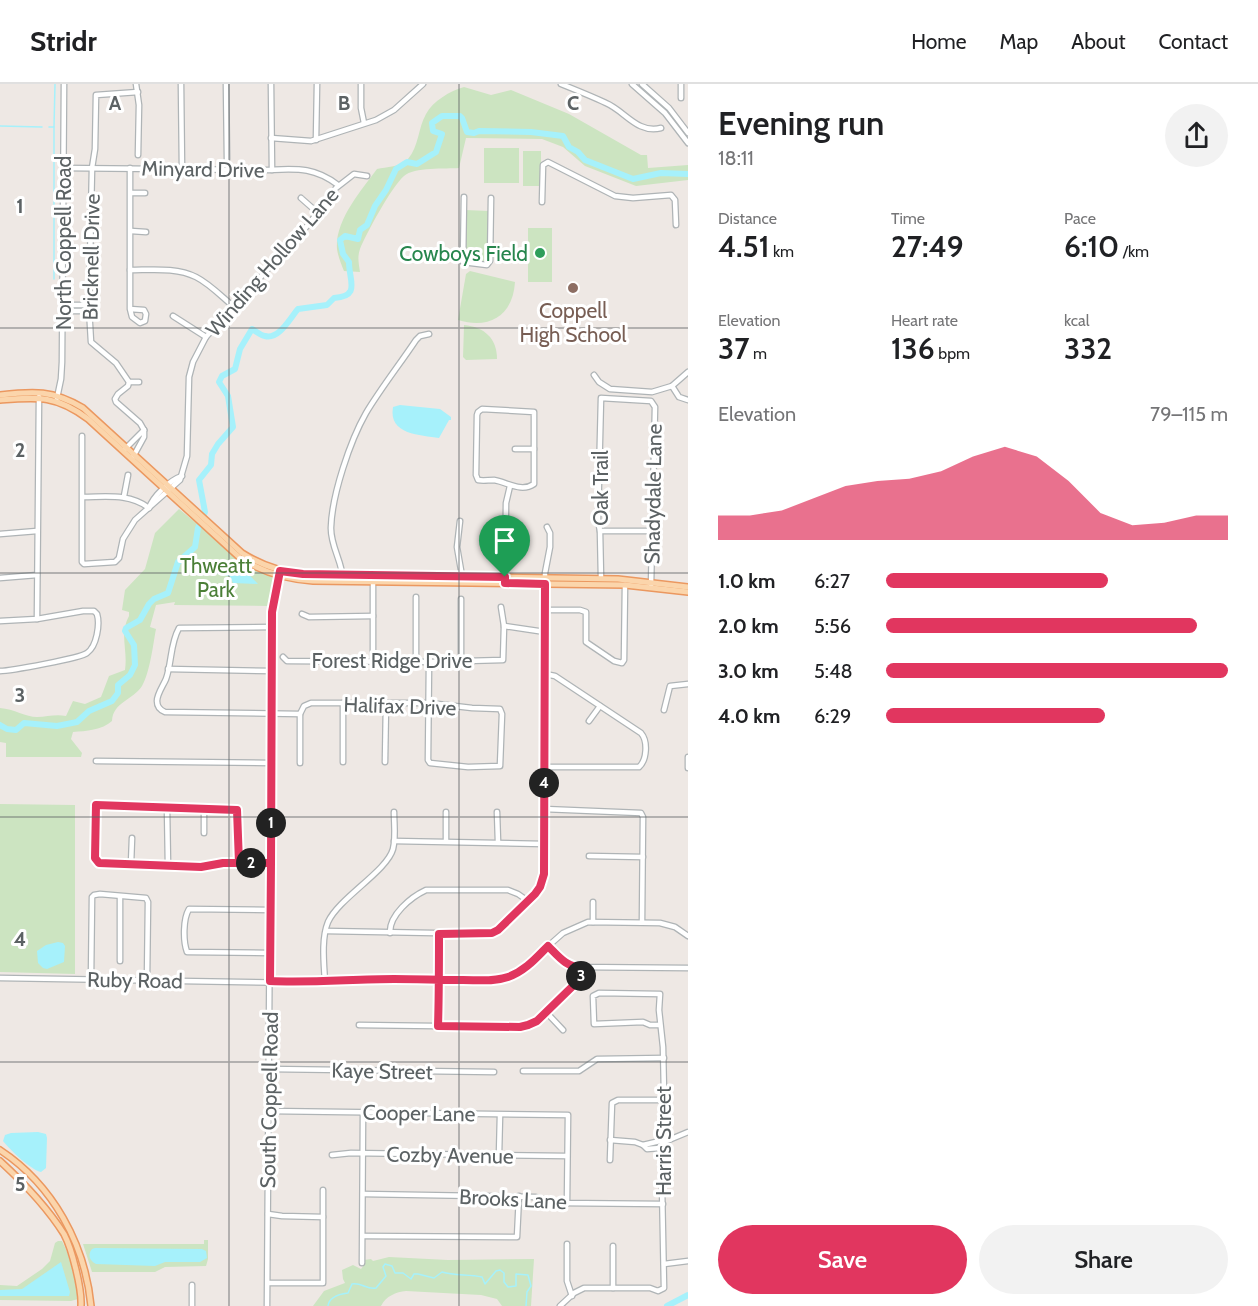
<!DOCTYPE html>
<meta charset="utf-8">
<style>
body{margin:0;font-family:Cabin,sans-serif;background:#f2f2f2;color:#202124;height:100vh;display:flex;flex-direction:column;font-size:22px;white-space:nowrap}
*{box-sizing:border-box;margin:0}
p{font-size:20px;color:#757577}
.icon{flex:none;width:33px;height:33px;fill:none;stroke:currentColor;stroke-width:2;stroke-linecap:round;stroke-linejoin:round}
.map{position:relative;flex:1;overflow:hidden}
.panel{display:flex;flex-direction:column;background:#fff;width:570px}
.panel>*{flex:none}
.pin{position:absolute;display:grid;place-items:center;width:51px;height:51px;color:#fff;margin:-62px -26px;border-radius:50% 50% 50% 0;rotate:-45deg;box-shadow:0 0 6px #0007}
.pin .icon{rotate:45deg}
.km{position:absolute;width:30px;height:30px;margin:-15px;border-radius:50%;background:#222;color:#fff;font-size:16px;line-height:30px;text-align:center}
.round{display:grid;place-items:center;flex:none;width:63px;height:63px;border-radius:32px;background:#f2f2f2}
.overview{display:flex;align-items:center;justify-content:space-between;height:102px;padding:0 30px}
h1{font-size:33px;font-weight:600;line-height:45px}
.stats{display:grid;grid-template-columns:repeat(3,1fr);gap:9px;height:102px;padding:6px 30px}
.stats div{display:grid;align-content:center}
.stats b{font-size:30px;font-weight:600}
.stats small{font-size:16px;font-weight:400}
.stats p{font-size:16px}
.chart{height:168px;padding:12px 30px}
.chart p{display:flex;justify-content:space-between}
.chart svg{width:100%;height:108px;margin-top:6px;fill:#e1365f;opacity:.7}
.action{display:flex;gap:12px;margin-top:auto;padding:12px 30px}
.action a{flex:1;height:69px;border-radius:36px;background:#e1365f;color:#fff;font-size:24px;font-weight:600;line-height:69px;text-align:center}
.action a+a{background:#f2f2f2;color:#202124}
ul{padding:0 30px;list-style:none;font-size:20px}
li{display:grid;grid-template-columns:96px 72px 1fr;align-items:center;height:45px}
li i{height:15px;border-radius:8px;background:#e1365f}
header{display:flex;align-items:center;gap:36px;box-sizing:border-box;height:84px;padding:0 30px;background:#fff;border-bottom:2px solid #e0e0e0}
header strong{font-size:28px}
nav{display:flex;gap:33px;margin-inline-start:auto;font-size:21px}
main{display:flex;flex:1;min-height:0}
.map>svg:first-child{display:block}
.green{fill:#cce4c1}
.water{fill:#a6f1fb}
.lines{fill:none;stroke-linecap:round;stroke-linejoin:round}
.stream{stroke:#a6f1fb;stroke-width:1.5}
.river{stroke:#a6f1fb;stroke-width:6}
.minor-casing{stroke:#afb4b6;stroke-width:7}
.major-casing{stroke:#eb9860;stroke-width:8}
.minor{stroke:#fff;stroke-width:4.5}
.major{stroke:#fbd5ab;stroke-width:5}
.route-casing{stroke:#fff;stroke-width:12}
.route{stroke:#e1365f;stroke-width:8}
.grid{fill:none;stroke:#5c6264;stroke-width:1.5;stroke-opacity:0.55}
.leisure-dot{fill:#2e9e5b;stroke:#fff;stroke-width:2}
.education-dot{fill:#8d6e63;stroke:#fff;stroke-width:2}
.labels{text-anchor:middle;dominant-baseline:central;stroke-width:6;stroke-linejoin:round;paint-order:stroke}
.street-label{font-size:21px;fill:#5c6264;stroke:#fff}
.leisure-label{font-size:21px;fill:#27864d;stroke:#fff;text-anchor:end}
.education-label{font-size:21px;fill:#785e54;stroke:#fff}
.park-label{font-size:21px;fill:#4b7f37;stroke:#fff}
.grid-label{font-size:20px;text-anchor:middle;font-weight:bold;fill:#5c6264;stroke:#fff;stroke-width:6;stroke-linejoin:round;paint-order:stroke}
</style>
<header>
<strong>Stridr</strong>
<nav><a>Home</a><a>Map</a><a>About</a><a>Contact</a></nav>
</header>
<main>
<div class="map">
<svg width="688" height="1222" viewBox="0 0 688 1222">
<rect width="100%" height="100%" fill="#eee8e4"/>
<g class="green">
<path d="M464 3 491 11 511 6 569 30 641 71H647L648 84 688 81V96L636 102 585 82 563 63 542 55 466 54 459 84C446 85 414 83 404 92 392 102 366 150 360 165 357 173 359 181 360 188L344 187C341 180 338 172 337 165 335 136 361 107 377 85 386 83 401 83 408 75 419 62 418 44 426 30 433 17 450 7 464 3Z"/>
<rect x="484" y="64" width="35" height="35"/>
<rect x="523" y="67" width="18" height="35"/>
<path d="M465 126 489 127 488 179H465Z"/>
<rect x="528" y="144" width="24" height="54"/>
<path d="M470 187 515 198C513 231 490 246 458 236L466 190Z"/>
<path d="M464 241C484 243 497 254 497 275L466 276 463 273Z"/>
<path d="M179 425 251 484 273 493 275 497 269 522 174 521 175 518 156 521 150 543 156 545C153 561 150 588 142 602 133 616 113 618 112 637 102 646 86 647 73 648L71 655 82 669 81 673H6V659L0 658V624C14 625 26 633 37 633 47 633 55 630 66 632L73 617 85 620 101 613 109 592 125 586C128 565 119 551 129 532V528L122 526 125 506 145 485 155 449Z"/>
<path d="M0 720 75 721V890L0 888Z"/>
<path d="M204 1156H208V1175L206 1182 165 1183 155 1188H92L83 1160H204Z"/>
<path d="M58 1157H62C71 1174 75 1196 78 1215L71 1217 0 1216V1201L17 1202 42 1185 50 1177 55 1159Z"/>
<path d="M389 1173 448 1176 534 1175 531 1222H502L497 1215 481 1211 406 1207C396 1208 386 1212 381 1222H313L324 1207 345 1199 343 1195 342 1186 353 1181 361 1185 364 1181V1176L371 1175 373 1177Z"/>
</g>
<g class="water">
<path d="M400 321 440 325 451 333V336H449L439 354C421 351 388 351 393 323Z"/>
<path d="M236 482 242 483 258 500 233 499 229 491 232 484Z"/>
<path d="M58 858 63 859 65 862 64 878 47 885 43 884 38 879 37 867 46 861Z"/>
<path d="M38 1048 46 1050 47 1054 46 1084 41 1088C31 1086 10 1066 3 1057L5 1051 11 1049Z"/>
<path d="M95 1164 202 1165 206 1167 207 1174 200 1178H165L155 1182 96 1180C90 1177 87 1171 92 1165Z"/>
<path d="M61 1178 70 1208 69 1212H0V1206L22 1205Z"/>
</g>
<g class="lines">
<g class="stream">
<path d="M0 42 42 43"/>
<path d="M49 43H54L55 0"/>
<path d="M54 195V43"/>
<path d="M178 478 202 483 223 491"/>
<path d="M226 491H229"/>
<path d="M328 1222C329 1213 340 1210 348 1209L352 1200C361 1198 367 1206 376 1204L386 1192 383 1183 385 1180 392 1182 395 1189H403L411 1195 414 1190H418L434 1194 442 1188C455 1192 468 1190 482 1193L485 1200 496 1187 500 1186 504 1189V1198L508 1203 516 1202V1190L528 1191 531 1202 527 1208 526 1222"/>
</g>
<g class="river">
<path d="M0 641 7 645 16 646 24 639 57 642 77 638 89 627 112 617 118 609V601L130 591 135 581 134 561 125 547 126 544 140 536 149 520 154 515 168 509 178 478 195 463 198 444 205 428 199 396 211 381 212 370 218 360 233 343 228 312 219 298 222 292 235 285 240 265 252 245C256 247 260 251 265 252 279 256 290 234 298 225L327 221 334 214C361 212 349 197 349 178L343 170 340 156 345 152 358 155 360 146 367 141 375 122 386 106 396 85 407 78 417 80 436 68 442 50 433 47 432 39 442 32H460L462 34 467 48 474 49 479 47 531 48 563 52 569 63 578 68 585 76 633 95 661 89 688 90"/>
<path d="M667 1222 688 1211"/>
</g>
<defs>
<g id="minor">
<path d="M136 0 139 21 138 71"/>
<path d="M181 0 182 85"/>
<path d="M226 0 227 75"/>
<path d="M271 0 272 86"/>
<path d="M361 0V24L364 39"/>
<path d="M561 0C576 6 591 12 606 19 625 27 637 50 661 44"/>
<path d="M632 0 665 29 688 59"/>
<path d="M642 0 669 24 688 49"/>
<path d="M138 8 96 11 95 65 92 84 89 224 91 258 116 279 129 298 128 302 118 310 115 315 116 318 140 339 144 346"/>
<path d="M681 14V0"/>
<path d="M271 54 311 57 376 36 394 26 423 0"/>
<path d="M316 56 317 0"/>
<path d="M63 84 266 86C295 85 313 82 338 101"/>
<path d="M131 109H145"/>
<path d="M464 113 463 178 487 181 490 177 491 114"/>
<path d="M301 114 318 129"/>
<path d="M542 118 543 81 548 78 615 112 633 114 671 111 675 116 676 141"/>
<path d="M131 147 146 148"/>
<path d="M130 186C151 186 177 183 196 193 210 200 222 213 234 223"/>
<path d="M62 221H89"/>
<path d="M130 225 144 226 146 230 145 237 140 239 132 233 130 225V84"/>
<path d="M62 227H89"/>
<path d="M173 232 206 253"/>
<path d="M594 291 599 298 610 305 652 308 672 302 688 288"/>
<path d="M129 298H139"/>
<path d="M672 302 679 313 688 316"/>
<path d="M57 314 61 295 62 278 64 0"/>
<path d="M482 325 534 328V400C521 409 507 398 494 396 488 396 483 397 478 396L476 391 477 331 478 328Z"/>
<path d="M82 352V478L84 480 115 478 119 474 123 455 135 436 180 396 187 372 189 293 193 278 206 253 308 141 336 104 354 90 367 92"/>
<path d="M125 365 144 346"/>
<path d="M515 365H534"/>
<path d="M133 373 144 353V346"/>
<path d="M124 412 128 391"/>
<path d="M83 413C106 413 129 409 149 424"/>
<path d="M149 424C153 412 170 396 182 392"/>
<path d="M460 437 457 463 462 492"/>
<path d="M600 447H654"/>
<path d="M0 450 37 447"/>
<path d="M0 494 37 491"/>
<path d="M601 494 600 447 598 436 601 314 651 317 655 323 651 502"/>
<path d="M343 497C343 478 330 462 331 443 332 411 350 357 366 329 381 304 400 280 416 256L420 252 429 250"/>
<path d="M505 499 506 419 510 402"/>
<path d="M545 526H580L586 528V558L614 577 622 579 624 576 625 501"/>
<path d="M302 530 309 533 373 532"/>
<path d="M37 535 39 313"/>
<path d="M0 537 37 535 83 527H94L97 530C100 540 97 562 87 569 81 574 10 587 0 587"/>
<path d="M504 542 545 548"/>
<path d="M272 543 179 544C170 560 172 578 166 595 163 602 157 610 157 617 157 623 160 626 165 628L300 630"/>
<path d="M283 573 287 577 429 578 503 576 504 542 501 523"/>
<path d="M461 576V515"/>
<path d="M373 577V491"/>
<path d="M416 577V513"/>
<path d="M168 585 272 587"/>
<path d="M664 626 670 602 688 600"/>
<path d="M589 637 600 622"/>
<path d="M688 673V684"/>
<path d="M96 677 271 679"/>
<path d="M343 678V619"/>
<path d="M385 678 386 620"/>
<path d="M300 679V630L304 622 311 619H429L472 624 500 625 502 630 500 682 468 683 430 679 428 676 429 578"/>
<path d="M545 683H639C647 676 648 657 641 649L555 592 545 590"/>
<path d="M167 723 168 782"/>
<path d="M544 725 641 729 643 733 642 838"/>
<path d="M446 728V757"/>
<path d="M497 728 498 758"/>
<path d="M204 749V724"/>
<path d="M394 757 544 760"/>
<path d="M589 772 643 773"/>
<path d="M239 779 237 726 96 721 95 770V774L99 779 201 783 223 779H271"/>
<path d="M131 780 132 754"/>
<path d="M120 813V877"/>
<path d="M593 838V818"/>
<path d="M326 847 488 850 498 846 535 810 542 798 544 785 545 489 550 463V449L547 443"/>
<path d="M390 849C389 831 411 813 426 806H508L518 810 528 817"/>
<path d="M548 862 564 878 575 883 688 884"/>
<path d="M270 869 187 868C183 857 183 835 189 825L271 826"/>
<path d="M0 894 307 899 377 895 495 896 507 893 520 887 563 849 588 838 660 839 675 843 688 852"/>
<path d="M91 895 92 813 94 811 100 810 146 814 148 818 147 896"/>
<path d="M325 898C324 880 321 855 328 838 339 814 387 787 393 765 396 753 394 740 394 728"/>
<path d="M546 928 563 946"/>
<path d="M359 941 520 943 537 937 578 897 582 890 583 884"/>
<path d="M438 942 439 850"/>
<path d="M269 985 494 988"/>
<path d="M523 987H579L597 975 664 974"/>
<path d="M269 1027 568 1031 567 1119"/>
<path d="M610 1056 635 1058 643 1061 647 1065 660 1064 664 1058"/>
<path d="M643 1061 660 1057 664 1058 688 1048"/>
<path d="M332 1071 351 1069 567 1072"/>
<path d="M499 1071 500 1031"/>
<path d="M610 1076 612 1019 618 1016H664"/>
<path d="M363 1110 535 1113 559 1119 663 1120"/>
<path d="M268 1130 282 1132 323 1133"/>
<path d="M363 1152 517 1153 519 1112"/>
<path d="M567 1160V1197L572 1212"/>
<path d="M362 1179 363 1029"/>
<path d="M664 1180 688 1177"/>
<path d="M268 1199H323V1106"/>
<path d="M192 1201V1222"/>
<path d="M613 1204V1162"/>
<path d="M267 1222 272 528 279 490"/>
<path d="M560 1222 574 1209 584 1204H650L658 1207 664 1204 662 1102 664 1079V1009L663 963 659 926 660 910 599 909 593 912 594 940 643 938 650 941H660"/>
</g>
<g id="major">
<path d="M0 311C34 307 53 306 83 324L242 469C261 481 281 488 303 490L618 495 688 503"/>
<path d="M0 316C38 313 56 311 88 335L239 473C262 489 286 495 313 497L625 501 688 508"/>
<path d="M0 1066C53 1101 85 1160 91 1222"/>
<path d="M0 1077C24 1099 47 1123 64 1150 72 1165 82 1205 81 1222"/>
</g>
</defs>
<use href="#minor" class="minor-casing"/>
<use href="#major" class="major-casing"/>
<use href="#minor" class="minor"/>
<use href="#major" class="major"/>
</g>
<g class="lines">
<defs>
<path id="route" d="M505 493 303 490 280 487 272 528 271 779H223L201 783 99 779 95 774 96 721 237 726 239 779H271L270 897C312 899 353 895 394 895 417 895 440 896 463 896 478 896 494 898 508 893 525 887 536 874 548 862 559 873 566 883 583 884L578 897 537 937 528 941 520 943 438 942C439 911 439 880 439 850L492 849 498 846 535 810 540 803 544 790 545 500 505 499V493"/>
</defs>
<use href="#route" class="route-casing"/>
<use href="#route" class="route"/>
</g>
<path class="grid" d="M229 0V1222M459 0V1222M0 244H688M0 489H688M0 733H688M0 978H688"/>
<circle class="leisure-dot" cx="540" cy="169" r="6"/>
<circle class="education-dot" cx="573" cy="204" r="6"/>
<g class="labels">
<g class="street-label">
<text transform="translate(203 85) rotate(1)">Minyard Drive</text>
<text transform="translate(63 159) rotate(-90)">North Coppell Road</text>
<text transform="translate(91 173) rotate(-89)">Bricknell Drive</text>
<text transform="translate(272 178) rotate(-49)">Winding Hollow Lane</text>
<text transform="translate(600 404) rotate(-90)">Oak Trail</text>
<text transform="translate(653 410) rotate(-89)">Shadydale Lane</text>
<text x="392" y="576">Forest Ridge Drive</text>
<text transform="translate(400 622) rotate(2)">Halifax Drive</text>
<text transform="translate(135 896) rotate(1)">Ruby Road</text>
<text transform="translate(382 987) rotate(1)">Kaye Street</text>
<text transform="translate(269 1016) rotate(-89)">South Coppell Road</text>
<text transform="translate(419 1029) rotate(1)">Cooper Lane</text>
<text transform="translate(663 1057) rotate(-90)">Harris Street</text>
<text transform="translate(450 1071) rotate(1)">Cozby Avenue</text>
<text transform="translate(513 1115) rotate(3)">Brooks Lane</text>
</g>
<g class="leisure-label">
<text x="528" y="169">Cowboys Field</text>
</g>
<g class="education-label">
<text x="573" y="226">Coppell<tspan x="573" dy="24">High School</tspan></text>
</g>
<g class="park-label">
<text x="216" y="481">Thweatt<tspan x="216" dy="24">Park</tspan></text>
</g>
</g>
<g class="grid-label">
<text x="115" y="26">A</text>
<text x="344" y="26">B</text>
<text x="573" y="26">C</text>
<text x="20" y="129">1</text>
<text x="20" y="373">2</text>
<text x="20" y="618">3</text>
<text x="20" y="862">4</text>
<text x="20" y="1107">5</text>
</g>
</svg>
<div class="pin" style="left:505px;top:493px;background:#1e9e55"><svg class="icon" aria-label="arrive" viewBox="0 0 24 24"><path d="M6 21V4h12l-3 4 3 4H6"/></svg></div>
<b class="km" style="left:271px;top:739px">1</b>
<b class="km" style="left:251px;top:779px">2</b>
<b class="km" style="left:581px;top:892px">3</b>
<b class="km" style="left:544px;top:699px">4</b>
</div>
<section class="panel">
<div class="overview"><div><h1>Evening run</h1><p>18:11</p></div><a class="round"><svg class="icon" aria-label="share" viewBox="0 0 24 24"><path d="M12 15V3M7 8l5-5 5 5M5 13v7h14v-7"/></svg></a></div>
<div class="stats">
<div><p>Distance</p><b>4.51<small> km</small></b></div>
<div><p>Time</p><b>27:49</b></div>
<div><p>Pace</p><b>6:10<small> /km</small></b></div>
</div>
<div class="stats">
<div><p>Elevation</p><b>37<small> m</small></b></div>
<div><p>Heart rate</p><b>136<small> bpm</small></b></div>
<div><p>kcal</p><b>332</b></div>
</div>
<div class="chart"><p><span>Elevation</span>79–115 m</p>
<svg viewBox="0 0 160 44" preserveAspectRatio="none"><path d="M0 44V34L10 34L20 32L30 27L40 22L50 20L60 19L70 16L80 10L90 6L100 10L110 20L120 33L130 38L140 37L150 34L160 34V44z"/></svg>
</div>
<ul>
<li><b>1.0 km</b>6:27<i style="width:65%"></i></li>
<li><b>2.0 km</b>5:56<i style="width:91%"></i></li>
<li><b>3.0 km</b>5:48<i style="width:100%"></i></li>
<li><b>4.0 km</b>6:29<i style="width:64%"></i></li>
</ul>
<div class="action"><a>Save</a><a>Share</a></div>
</section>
</main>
